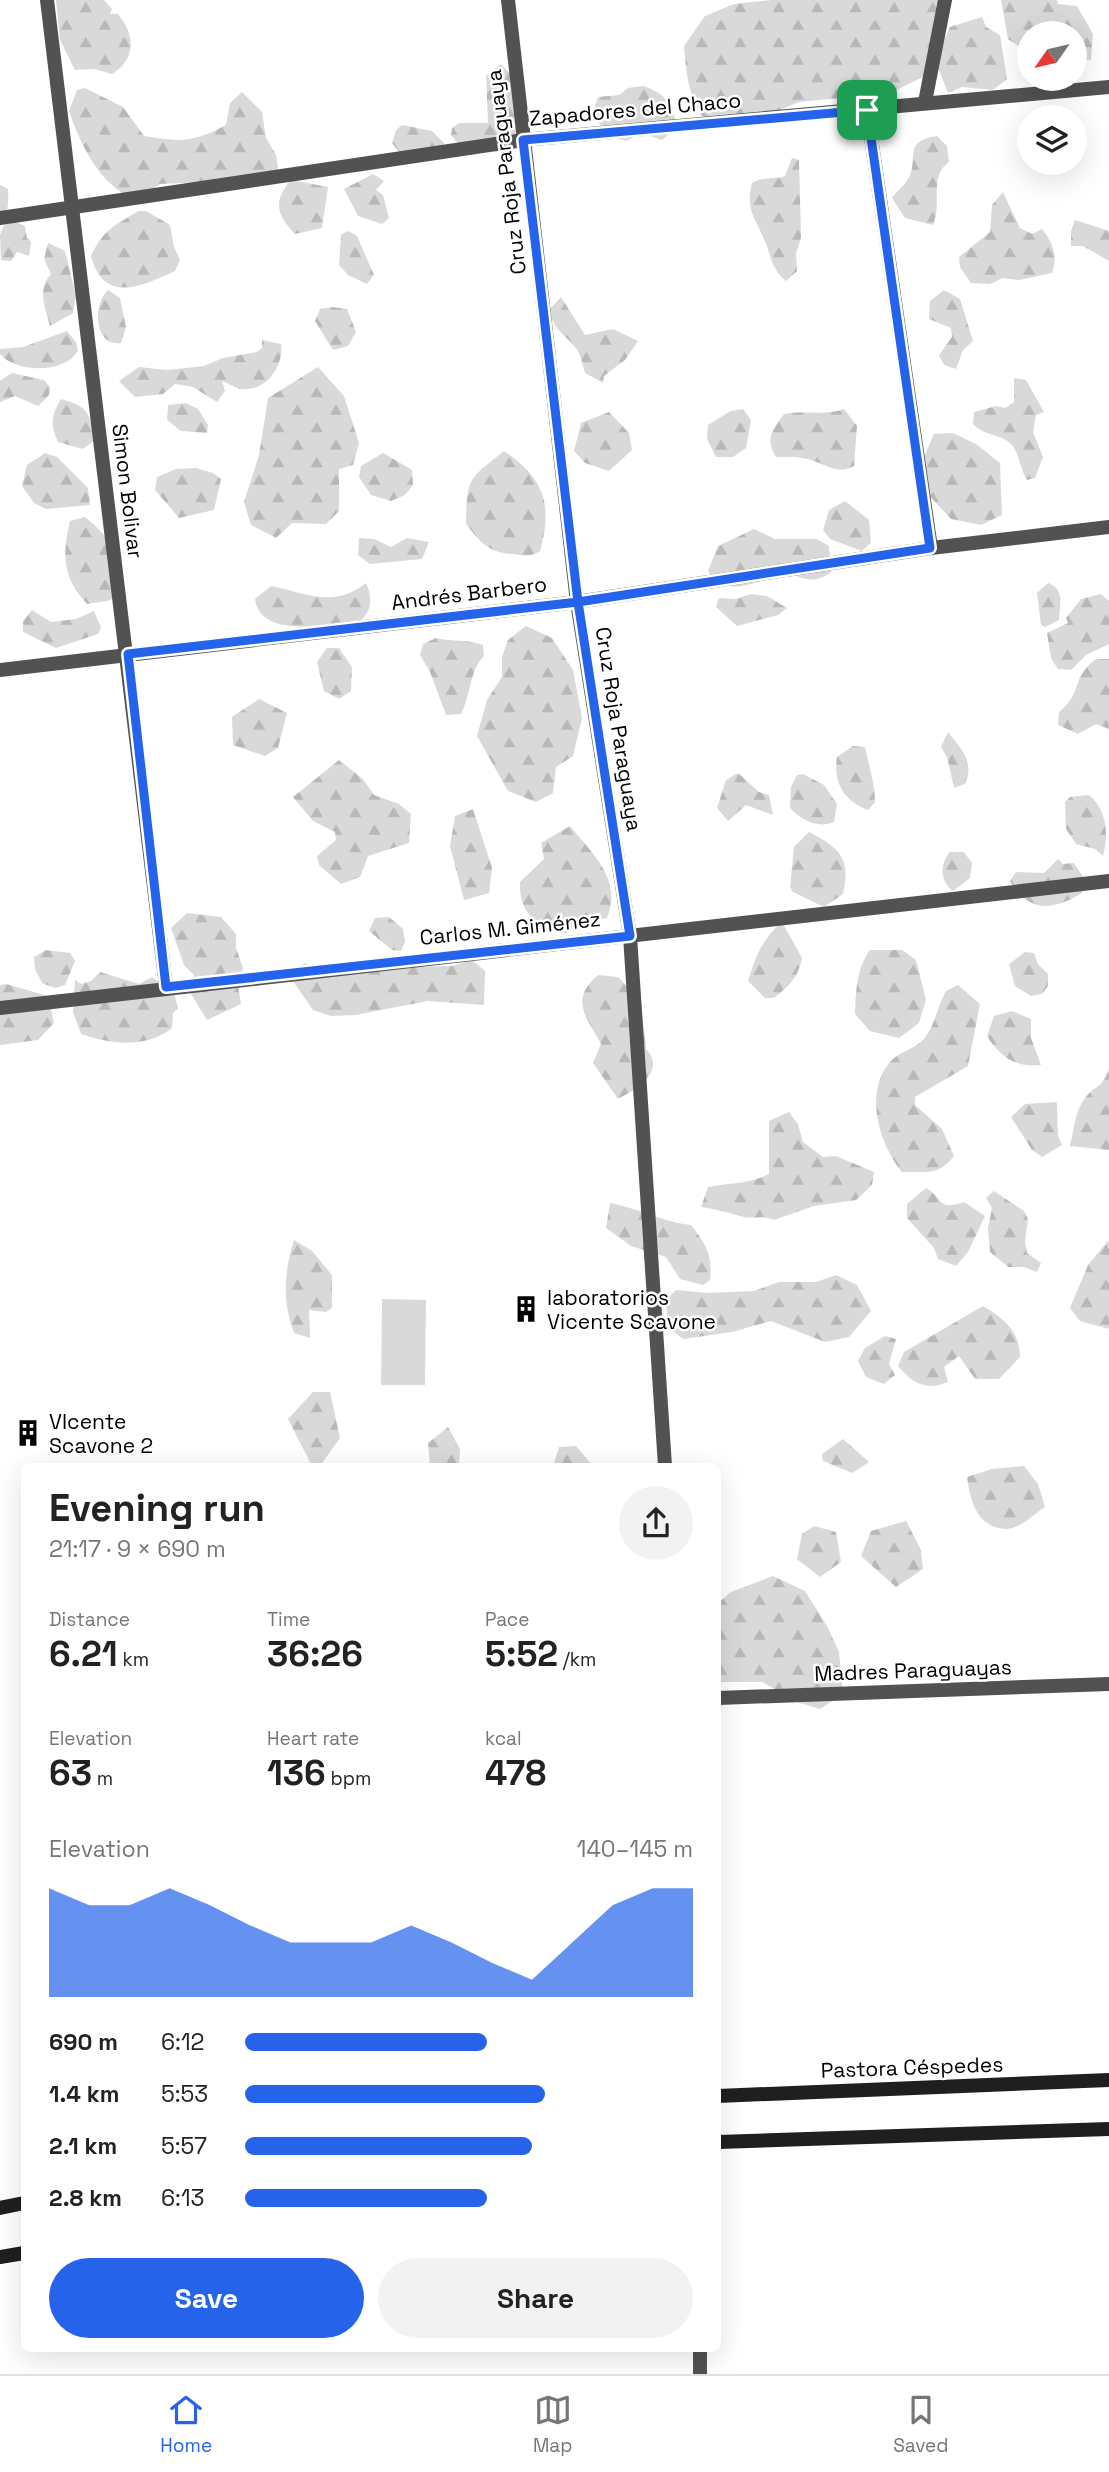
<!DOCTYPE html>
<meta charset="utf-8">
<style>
body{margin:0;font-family:"Space Grotesk",sans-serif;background:#f2f2f2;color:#222;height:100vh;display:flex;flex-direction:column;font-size:26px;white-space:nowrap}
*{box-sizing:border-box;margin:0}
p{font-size:23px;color:#767676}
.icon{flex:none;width:38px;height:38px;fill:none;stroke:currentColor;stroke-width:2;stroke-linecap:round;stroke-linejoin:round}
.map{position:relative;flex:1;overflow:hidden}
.panel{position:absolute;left:21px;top:1463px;width:700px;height:889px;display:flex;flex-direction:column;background:#fff;border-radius:10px;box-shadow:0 7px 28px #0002}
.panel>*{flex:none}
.needle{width:46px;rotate:236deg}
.buttons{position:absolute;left:1017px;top:21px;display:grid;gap:14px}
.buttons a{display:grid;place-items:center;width:70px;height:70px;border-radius:50%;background:#fff;box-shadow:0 7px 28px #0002;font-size:35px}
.pin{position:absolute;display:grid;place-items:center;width:60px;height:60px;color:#fff;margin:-30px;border-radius:14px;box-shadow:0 4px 10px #0006}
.round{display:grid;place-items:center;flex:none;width:74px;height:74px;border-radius:37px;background:#f2f2f2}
.summary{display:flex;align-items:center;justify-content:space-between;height:119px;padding:0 28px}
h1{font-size:38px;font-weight:800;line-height:52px}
.stats{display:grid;grid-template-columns:repeat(3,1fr);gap:10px;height:119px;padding:7px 28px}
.stats div{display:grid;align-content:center}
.stats b{font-size:35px;font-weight:800}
.stats small{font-size:19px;font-weight:400}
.stats p{font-size:19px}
.chart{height:196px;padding:14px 28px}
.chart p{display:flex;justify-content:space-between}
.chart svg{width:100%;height:126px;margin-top:7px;fill:#2563eb;opacity:.7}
.action{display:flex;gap:14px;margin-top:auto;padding:14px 28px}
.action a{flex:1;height:80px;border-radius:42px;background:#2563eb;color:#fff;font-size:28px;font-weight:800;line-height:80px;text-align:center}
.action a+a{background:#f2f2f2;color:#222}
ul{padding:0 28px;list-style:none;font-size:23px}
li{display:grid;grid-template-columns:112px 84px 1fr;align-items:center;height:52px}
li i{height:18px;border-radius:9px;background:#2563eb}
.tab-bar{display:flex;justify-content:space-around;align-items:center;height:98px;border-top:2px solid #e0e0e0;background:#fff;font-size:19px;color:#767676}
.tab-bar a{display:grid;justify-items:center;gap:4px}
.tab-bar .active{color:#2563eb}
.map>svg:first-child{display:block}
.forest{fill:url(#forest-firs)}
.pitch{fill:#d9d9d9}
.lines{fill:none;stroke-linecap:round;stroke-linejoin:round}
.minor{stroke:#525252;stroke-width:14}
.secondary{stroke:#1f1f1f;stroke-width:14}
.route-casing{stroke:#fff;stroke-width:14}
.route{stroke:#2563eb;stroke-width:9}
.labels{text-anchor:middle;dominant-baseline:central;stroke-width:5;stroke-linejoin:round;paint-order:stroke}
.street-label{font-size:21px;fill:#000;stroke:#fff}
.poi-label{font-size:21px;fill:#000;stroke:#fff;text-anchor:start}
</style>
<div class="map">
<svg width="1109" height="2374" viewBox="0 0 1109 2374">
<defs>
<pattern id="forest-firs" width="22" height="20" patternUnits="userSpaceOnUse" patternTransform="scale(1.75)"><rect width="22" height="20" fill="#d9d9d9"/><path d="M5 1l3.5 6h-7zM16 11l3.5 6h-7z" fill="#b8b8b8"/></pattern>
</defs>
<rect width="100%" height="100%" fill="#fff"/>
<g class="forest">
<path d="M56 0H104L112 9 110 14H118C135 34 137 59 112 74L94 69 75 70 60 40Z"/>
<path d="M771 0H943L927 75 890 93 799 102 747 124 702 116C688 94 686 71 684 46L705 16 734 4Z"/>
<path d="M1001 0H1057L1058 4 1077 6 1093 34 1091 60 1075 62 1074 33H1029V53L1008 39Z"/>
<path d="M982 17 986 27 1000 35 1007 79 993 90 962 87 948 93 935 60 950 27Z"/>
<path d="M501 64 520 84 521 146C505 157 479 149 461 147L451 135 452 128 459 123H488L486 76Z"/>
<path d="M643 86C665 93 673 104 677 127L662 140 642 133 626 141 608 135 592 115 598 97 619 95 628 88Z"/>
<path d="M85 88 123 107 144 136C180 142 193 143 226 125L230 103 242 92 262 112 266 138 276 155 278 168 270 179 160 184 136 200C100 186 81 146 69 111L77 90Z"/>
<path d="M402 125 432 131 444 143 443 152 427 161 404 158 392 143 396 130Z"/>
<path d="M937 136 947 146 949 162C928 177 943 203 933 225L905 218 892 198C897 191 906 184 909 177 919 159 902 141 937 136Z"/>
<path d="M792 158 799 160 801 238 796 253 797 271 786 281C770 268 771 253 763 236 753 216 746 206 752 183 764 176 773 180 785 176Z"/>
<path d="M373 174 384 181 376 190 383 195 389 218 382 224 358 216 344 189Z"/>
<path d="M291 180 328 187 322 228 295 234C276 214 273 201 291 180Z"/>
<path d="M0 185 8 189C9 204 8 214 0 227Z"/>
<path d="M1003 192 1020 228 1032 234 1042 229C1053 242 1058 257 1052 273L1019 280 1003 278 990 284 971 283 960 267 959 257 990 232 992 205Z"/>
<path d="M138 211H146L170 225 174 247 180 260 175 271C142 286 104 305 91 256 104 228 115 226 138 211Z"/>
<path d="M1075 220 1109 231V261L1083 246H1071V231Z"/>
<path d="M16 222 25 226 27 238 31 242 29 256 17 252 11 261 1 260 0 235 4 225Z"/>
<path d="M348 231 357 236 374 275 367 284 348 275 339 265 341 235Z"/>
<path d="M48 243 65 251 76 296 73 313 50 326C45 308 37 289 51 274L44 259Z"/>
<path d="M108 290 120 298 126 327 121 343C93 347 93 303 108 290Z"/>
<path d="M944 290 960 299 973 341 963 350 956 369 944 365 939 355 952 337 951 328 929 319 930 301Z"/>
<path d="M561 297 585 335 613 329 638 341 625 360 604 376 603 383 585 373C583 366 581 357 578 351 568 336 551 330 550 309Z"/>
<path d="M332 307 347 309 356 332 348 346 333 350 315 321 320 309Z"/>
<path d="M67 331 76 342 78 351C64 374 16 373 0 354V349L23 347Z"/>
<path d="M262 340 281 344C284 365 267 391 243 389 236 389 228 383 222 381L225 391 217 402 193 387 175 384 163 394 135 397 119 381 139 367 167 370 204 366 223 358 257 352 262 348Z"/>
<path d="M318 367 344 396 359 443 353 465 339 469V511L326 524 292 523 276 538 251 525 244 502 259 455 268 398Z"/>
<path d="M12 373 44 380 50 387 49 395 38 406 15 396 0 402V381Z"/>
<path d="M1014 378 1026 380 1044 412 1036 415 1033 432 1043 457 1035 478 1027 480C1020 469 1019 452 1011 444 1001 434 984 436 973 424L974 412 996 406 1005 408 1014 402Z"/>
<path d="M61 399C89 407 89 412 95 440L83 449 58 442C50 425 51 415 61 399Z"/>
<path d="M186 403 198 409 208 425 207 433 181 431 167 420 168 405Z"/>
<path d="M743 409 751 420 746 448 733 457H716L707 439 708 425 731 411Z"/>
<path d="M844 409 857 426 854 466C838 475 827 465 811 460 800 456 788 457 776 457 765 439 772 430 784 414 804 410 825 416 844 409Z"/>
<path d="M609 412 629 433 632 450 609 471 585 463 574 451 581 423Z"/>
<path d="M953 433 976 444 1000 463 1002 515 981 525 951 519 924 490 922 461 934 434Z"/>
<path d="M504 451C545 479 553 505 540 551 528 558 525 555 512 554 489 553 480 542 466 524 467 477 468 480 504 451Z"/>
<path d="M45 453 57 457 88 488 90 505 46 509 34 503 22 486 27 465Z"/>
<path d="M383 453 412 470 413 485 405 495 391 501 371 495 359 477 361 466Z"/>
<path d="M196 468 213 473 221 479 214 510 179 518 155 490 157 477 176 469Z"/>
<path d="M845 501 869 520 871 543 862 551 830 539 823 530 829 510Z"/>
<path d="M85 517C109 536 131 565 119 596L107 601 87 604C62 577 62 555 70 521Z"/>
<path d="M754 529 775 539H817L829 546 831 572C815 584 803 580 786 571 759 580 726 601 708 571L718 546Z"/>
<path d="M359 538 374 539 391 547 407 538 429 542 422 559 370 564 358 555Z"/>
<path d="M366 583C373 599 372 609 360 622 331 624 260 640 255 599L271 586C307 593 333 609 366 583Z"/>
<path d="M1048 583C1065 589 1060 605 1059 620L1045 627 1041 625 1037 593Z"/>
<path d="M751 594 767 596 787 608 778 615 737 626 716 607 719 598 736 599Z"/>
<path d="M1101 594 1109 601V644L1086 655 1071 670 1058 669 1051 658 1047 633 1068 623 1066 618 1081 599Z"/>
<path d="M32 610 51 622 76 619 94 611 101 628 98 634 56 648 23 632V621Z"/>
<path d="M526 626 552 638 573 670 582 718 573 756 556 767 553 793 536 802 508 791 477 736 487 700 502 677V657L508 640Z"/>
<path d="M436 638C453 642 468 639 483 645L484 656C469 671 471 695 461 714L446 715 430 672 420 655 423 644Z"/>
<path d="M327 648H339L352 667 351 691 339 699 324 691 317 662Z"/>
<path d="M1096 659H1109V729L1096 724 1078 734 1058 725 1059 712C1084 692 1070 678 1096 659Z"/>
<path d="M259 699 287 713 278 748 265 756 233 745 232 717Z"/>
<path d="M948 732C961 749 975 761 965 784L954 788 947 757 941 747Z"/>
<path d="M853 746 865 747C869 766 875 784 875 802L868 810C844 801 833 783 837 757Z"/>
<path d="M339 760 363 779 374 795 399 804 411 814 409 843 368 856 360 877 341 884 319 865 317 856 336 840 335 832 313 821 293 797Z"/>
<path d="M738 773 759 792 769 795 773 815 746 805 728 821 717 808 726 780Z"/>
<path d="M803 774 824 785 837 804 834 822C818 829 801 820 790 808L791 787 797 775Z"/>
<path d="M1089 795C1107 810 1109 835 1103 856L1095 849 1076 844 1066 829 1065 802 1070 797Z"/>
<path d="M473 809 492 868 489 893 464 900 450 846 455 816Z"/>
<path d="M570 826C592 853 623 880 607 918L583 922 566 933C537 923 519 917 520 882L544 859 541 843Z"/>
<path d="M809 832C840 848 851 858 843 894L824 907 793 892 790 887 794 847Z"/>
<path d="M950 852H964L972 863 970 878 953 891C939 880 940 864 950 852Z"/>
<path d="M1058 859 1063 864 1074 863 1085 880 1082 893C1052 911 1029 913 1010 881L1016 872 1044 873Z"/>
<path d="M187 913 221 917 236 934V948L243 968 238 985 241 1004 207 1020 191 994 194 975 184 965 171 928Z"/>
<path d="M389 917 403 929 405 942 401 951 392 950 369 931 375 918Z"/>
<path d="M782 922 802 958C798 978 789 986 774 998H765L748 981C755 957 763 938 782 922Z"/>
<path d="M46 950 70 953 75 961 65 985 55 988 42 983 35 969 34 957Z"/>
<path d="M870 950H902L916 960 926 1000 919 1023 899 1038 870 1031 855 1014C856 991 856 970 870 950Z"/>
<path d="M1025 952 1034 953 1038 964 1048 974V986L1042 994 1031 996 1015 986 1009 964Z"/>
<path d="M472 960 485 971 484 1005 428 1001 355 1015 331 1016 313 1010 290 977 304 963 332 968 451 966Z"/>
<path d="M100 972 139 984 152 977 174 993 178 1008 173 1013 172 1028C146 1049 111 1044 81 1034L73 1012 75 980 81 984 91 981Z"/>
<path d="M598 975 618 977 641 1002 646 1049C667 1071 636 1090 618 1099L593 1063 601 1044C586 1016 569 1000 598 975Z"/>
<path d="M6 984 48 996 54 1023 38 1040 0 1045V985Z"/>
<path d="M958 985 980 1004 968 1066 915 1097V1105L942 1129 954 1156C938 1177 925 1171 902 1172 879 1144 863 1091 891 1061 900 1051 919 1048 926 1036 935 1024 938 1005 946 991Z"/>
<path d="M1012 1011 1031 1019V1038L1041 1065C1016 1068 1000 1057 987 1036L994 1016Z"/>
<path d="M1109 1068V1150L1070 1146C1074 1129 1075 1111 1085 1098 1097 1083 1102 1090 1109 1068Z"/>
<path d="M1057 1102 1058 1136 1062 1145 1042 1157 1032 1150 1011 1117 1025 1104Z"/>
<path d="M789 1112 798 1124 803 1142 823 1157 836 1156 874 1172 872 1185 856 1200 814 1206 774 1220C761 1214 752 1220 740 1216 727 1212 715 1209 701 1207L708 1187C733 1182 745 1185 769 1174V1121Z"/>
<path d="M926 1188C945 1199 936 1211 964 1202L985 1216 968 1252 956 1266 938 1259 934 1248 907 1218V1204Z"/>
<path d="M994 1191 1024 1211 1028 1219 1025 1241 1027 1253 1041 1263 1037 1272 1024 1267H1008L990 1252 988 1228 992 1208 986 1198Z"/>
<path d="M610 1203C638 1208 662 1222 691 1225 706 1244 713 1256 710 1280L703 1285 680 1279 666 1257 631 1246 606 1228Z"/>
<path d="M294 1240 312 1251 332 1275V1308L326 1312 309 1310 310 1338 294 1333C282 1301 284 1272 294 1240Z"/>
<path d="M1108 1241 1109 1242V1329L1080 1321 1070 1308 1088 1265Z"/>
<path d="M836 1275 857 1285 871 1311 849 1337 825 1342 771 1321 732 1332 683 1339 668 1327 666 1300 676 1290 707 1293 754 1291 779 1282H816Z"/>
<path d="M983 1306C1004 1318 1020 1332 1020 1357L999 1379H975L959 1356 944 1367 948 1382C925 1391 914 1384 898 1366L904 1352Z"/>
<path d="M885 1336 896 1339 889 1364 895 1375 884 1384 866 1377 858 1361 865 1348Z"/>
<path d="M313 1392H330L340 1438 320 1466 311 1464 288 1419Z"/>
<path d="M448 1427 460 1449 459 1466H430L428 1443Z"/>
<path d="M843 1439 869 1462 852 1473 823 1461 822 1454Z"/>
<path d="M576 1446 593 1466H553L559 1447Z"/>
<path d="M1024 1466 1038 1484 1045 1507C1034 1514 1020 1529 1006 1529 977 1528 970 1500 967 1477L992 1469Z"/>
<path d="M906 1521 921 1550 923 1569 896 1587 861 1556 871 1531Z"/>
<path d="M814 1526 836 1532 841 1562 820 1577 797 1559 802 1534Z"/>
<path d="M773 1576 805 1591 827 1626 839 1652 843 1694 820 1709 800 1703 762 1682H718V1603L731 1592Z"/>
</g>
<path class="pitch" d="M382 1299 426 1300 425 1385H381Z"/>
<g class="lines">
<g class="minor">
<path d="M47 0 166 987"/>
<path d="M508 0 577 602 630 936 665 1466"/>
<path d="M925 102 945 0"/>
<path d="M867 110 931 548"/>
<path d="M0 218 523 140 1109 87"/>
<path d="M0 670 577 602 931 548 1109 527"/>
<path d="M0 1008 1109 881"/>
<path d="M718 1698 1109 1684"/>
<path d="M700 2348V2374"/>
</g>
<g class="secondary">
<path d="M718 2096 1109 2080"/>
<path d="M718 2142 1109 2129"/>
<path d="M0 2208 24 2203"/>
<path d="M0 2257 24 2253"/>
</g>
</g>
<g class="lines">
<defs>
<path id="route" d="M867 110 930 548 578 602 128 654 166 987 630 936 578 602 523 140 867 110"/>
</defs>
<use href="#route" class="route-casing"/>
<use href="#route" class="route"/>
</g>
<defs>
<symbol id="building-bare" viewBox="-9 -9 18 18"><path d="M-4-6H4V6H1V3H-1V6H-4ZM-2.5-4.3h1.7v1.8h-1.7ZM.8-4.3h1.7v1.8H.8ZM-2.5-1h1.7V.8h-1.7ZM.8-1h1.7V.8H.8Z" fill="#000" stroke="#fff" stroke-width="2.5" paint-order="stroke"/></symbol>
</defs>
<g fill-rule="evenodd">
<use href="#building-bare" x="507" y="1290" width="38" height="38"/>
<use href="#building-bare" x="9" y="1414" width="38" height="38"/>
</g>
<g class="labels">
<g class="street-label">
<text transform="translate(635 109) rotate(-5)">Zapadores del Chaco</text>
<text transform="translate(506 172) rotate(-97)">Cruz Roja Paraguaya</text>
<text transform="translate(128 491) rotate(83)">Simon Bolivar</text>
<text transform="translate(469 593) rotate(-7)">Andrés Barbero</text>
<text transform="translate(619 729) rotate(81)">Cruz Roja Paraguaya</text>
<text transform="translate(510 928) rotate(-6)">Carlos M. Giménez</text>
<text transform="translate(913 1670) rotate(-2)">Madres Paraguayas</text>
<text transform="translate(912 2067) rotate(-2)">Pastora Céspedes</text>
</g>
<g class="poi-label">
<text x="547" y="1297">laboratorios<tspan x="547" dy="24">Vicente Scavone</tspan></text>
<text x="49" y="1421">VIcente<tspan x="49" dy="24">Scavone 2</tspan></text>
</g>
</g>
</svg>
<div class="buttons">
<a><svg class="needle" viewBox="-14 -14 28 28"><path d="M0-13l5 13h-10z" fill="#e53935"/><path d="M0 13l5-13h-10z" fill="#767676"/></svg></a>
<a><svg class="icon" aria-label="layers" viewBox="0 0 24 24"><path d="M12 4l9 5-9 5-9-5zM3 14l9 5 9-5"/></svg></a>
</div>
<div class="pin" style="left:867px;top:110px;background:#1e9e55"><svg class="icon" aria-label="arrive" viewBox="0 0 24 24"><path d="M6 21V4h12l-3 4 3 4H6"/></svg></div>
<section class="panel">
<div class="summary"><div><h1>Evening run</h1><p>21:17 · 9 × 690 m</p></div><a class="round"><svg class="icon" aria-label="share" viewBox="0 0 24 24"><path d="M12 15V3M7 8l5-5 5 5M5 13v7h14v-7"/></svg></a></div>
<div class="stats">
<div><p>Distance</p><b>6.21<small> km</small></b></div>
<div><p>Time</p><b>36:26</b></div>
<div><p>Pace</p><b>5:52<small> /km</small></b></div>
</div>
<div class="stats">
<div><p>Elevation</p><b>63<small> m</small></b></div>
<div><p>Heart rate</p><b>136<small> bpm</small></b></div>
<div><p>kcal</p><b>478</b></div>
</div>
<div class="chart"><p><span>Elevation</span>140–145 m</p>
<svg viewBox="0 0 160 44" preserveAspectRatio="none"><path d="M0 44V6L10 12L20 12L30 6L40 12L50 19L60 25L70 25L80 25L90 19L100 25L110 32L120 38L130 25L140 12L150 6L160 6V44z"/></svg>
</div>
<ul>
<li><b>690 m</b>6:12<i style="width:54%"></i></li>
<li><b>1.4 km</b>5:53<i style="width:67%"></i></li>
<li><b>2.1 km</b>5:57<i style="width:64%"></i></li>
<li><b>2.8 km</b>6:13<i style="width:54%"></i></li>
</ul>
<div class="action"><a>Save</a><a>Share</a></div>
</section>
</div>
<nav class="tab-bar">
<a class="active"><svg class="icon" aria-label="home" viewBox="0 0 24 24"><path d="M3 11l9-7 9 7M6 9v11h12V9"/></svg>Home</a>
<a><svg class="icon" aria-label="map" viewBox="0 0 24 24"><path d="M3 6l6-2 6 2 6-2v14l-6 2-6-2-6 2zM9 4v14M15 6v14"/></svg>Map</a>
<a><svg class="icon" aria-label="saved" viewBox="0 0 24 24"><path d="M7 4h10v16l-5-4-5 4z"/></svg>Saved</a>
</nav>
